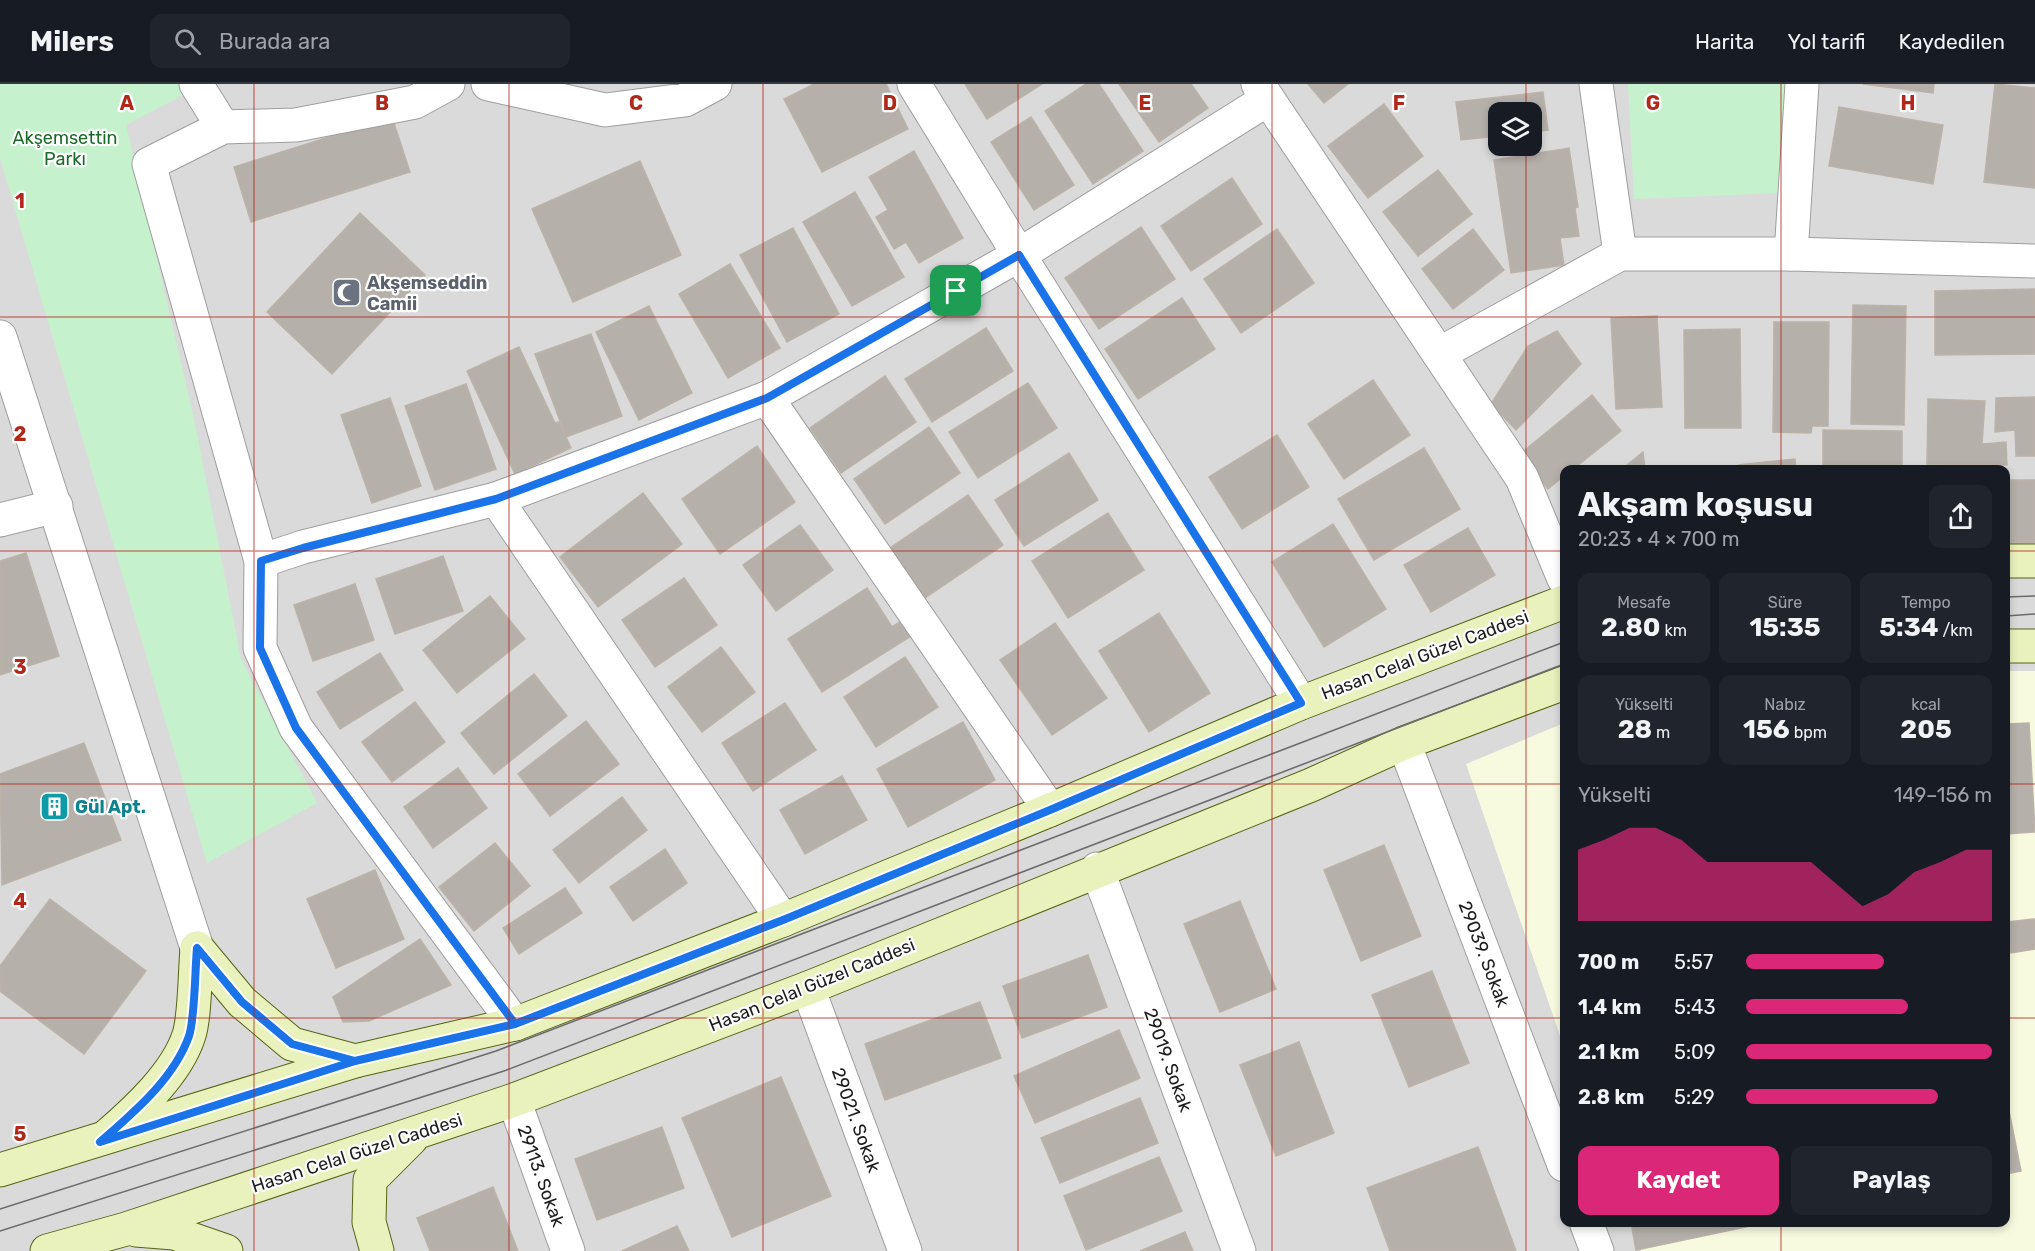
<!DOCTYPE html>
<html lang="tr">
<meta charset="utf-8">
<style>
body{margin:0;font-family:Rubik,sans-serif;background:#20242c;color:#f1f3f6;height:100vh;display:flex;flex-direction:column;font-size:22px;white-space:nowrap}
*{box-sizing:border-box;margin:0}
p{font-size:20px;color:#9ea1a6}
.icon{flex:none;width:33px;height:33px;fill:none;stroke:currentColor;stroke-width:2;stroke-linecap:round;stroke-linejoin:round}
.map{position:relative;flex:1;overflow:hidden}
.drawer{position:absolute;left:1560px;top:381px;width:450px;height:762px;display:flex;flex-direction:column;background:#171b24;border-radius:12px;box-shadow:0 3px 9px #0003}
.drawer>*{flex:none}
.tools{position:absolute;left:1488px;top:18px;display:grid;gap:12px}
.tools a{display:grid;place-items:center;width:54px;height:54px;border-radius:12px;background:#171b24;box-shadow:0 3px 9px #0003;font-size:30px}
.pin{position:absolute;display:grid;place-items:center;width:51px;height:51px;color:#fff;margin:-26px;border-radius:12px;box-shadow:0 3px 9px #0006}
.round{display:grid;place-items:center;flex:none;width:63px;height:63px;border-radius:12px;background:#20242c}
.summary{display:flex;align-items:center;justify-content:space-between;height:102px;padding:0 18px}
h1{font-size:33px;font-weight:700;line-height:45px}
.metrics{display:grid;grid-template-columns:repeat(3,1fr);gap:9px;height:102px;padding:6px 18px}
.metrics div{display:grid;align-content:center;border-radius:12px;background:#20242c;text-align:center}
.metrics b{font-size:26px;font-weight:700}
.metrics small{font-size:16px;font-weight:400}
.metrics p{font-size:16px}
.chart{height:168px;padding:12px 18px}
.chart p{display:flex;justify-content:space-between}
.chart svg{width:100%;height:108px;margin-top:6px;fill:#db2777;opacity:.7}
.primary-button{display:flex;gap:12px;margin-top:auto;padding:12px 18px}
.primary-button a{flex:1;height:69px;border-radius:12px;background:#db2777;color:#fff;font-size:24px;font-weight:700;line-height:69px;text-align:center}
.primary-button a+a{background:#20242c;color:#f1f3f6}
ul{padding:0 18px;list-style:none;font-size:20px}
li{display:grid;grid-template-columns:96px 72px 1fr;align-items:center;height:45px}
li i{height:15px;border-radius:8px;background:#db2777}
header{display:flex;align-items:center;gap:36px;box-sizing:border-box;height:84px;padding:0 30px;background:#171b24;border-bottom:2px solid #363941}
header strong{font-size:28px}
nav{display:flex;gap:33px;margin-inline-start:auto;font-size:21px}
.search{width:420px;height:54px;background:#20242c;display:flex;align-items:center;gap:15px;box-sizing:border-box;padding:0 21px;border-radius:12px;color:#9ea1a6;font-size:22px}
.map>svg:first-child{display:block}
.residential{fill:#dbdada;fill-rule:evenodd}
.education{fill:#f8fadf}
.park{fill:#c5f2cd}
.building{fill:#b5b0aa;stroke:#bcb3a8;stroke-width:1.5}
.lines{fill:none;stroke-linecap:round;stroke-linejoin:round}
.street-casing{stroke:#9e9e9e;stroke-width:35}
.secondary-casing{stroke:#546512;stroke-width:35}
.street{stroke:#fff;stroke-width:33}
.secondary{stroke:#e9f1bd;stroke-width:33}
.tram{stroke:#6b6b6b;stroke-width:1.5}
.route-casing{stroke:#fff;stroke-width:12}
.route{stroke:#1a73e8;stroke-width:8}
.grid{fill:none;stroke:#b12719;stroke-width:1.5;stroke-opacity:0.55}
.labels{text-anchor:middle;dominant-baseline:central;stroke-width:4.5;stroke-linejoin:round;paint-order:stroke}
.park-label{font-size:18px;fill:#196c27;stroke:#fff}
.worship-label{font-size:18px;font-weight:bold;fill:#5b616d;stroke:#fff;text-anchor:start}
.street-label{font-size:18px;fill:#1d1d1d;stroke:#fff}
.culture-label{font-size:18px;font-weight:bold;fill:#0d838f;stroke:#fff;text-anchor:start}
.grid-label{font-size:20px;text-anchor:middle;font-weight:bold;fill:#b12719;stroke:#fff;stroke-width:4.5;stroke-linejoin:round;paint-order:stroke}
</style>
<header>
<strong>Milers</strong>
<div class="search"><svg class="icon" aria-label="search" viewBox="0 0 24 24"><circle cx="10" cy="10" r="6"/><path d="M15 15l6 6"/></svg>Burada ara</div>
<nav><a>Harita</a><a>Yol tarifi</a><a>Kaydedilen</a></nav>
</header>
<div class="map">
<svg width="2035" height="1167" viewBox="0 0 2035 1167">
<rect width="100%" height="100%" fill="#edeae4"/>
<path class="residential" d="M0 0H2035V1167H0ZM1498 28H1532V62H1498ZM1564 386H2006V1138H1564Z"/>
<g class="education">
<path d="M2006 587H2035V1167H1641L1630 1139 2006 1138Z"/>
<path d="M1564 639V963L1466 680Z"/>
</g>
<g class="park">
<path d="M0 0H188L192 6 126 41 194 335 241 575 317 719 207 779 0 74Z"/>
<path d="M1628 0H1787L1779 109 1634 115Z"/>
</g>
<g class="building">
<path d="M814 0H886L908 45 822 88 784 15Z"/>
<path d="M965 0H1042L987 35Z"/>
<path d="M1086 0H1099L1143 67 1093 100 1045 27Z"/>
<path d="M1119 0H1191L1208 24 1159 58Z"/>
<path d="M1308 0H1348L1324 19Z"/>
<path d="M1863 0H1934L1933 9Z"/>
<path d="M1995 0 2035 4V104L1984 98Z"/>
<path d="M1543 8 1548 46 1532 48V28H1498V52L1461 56 1456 18Z"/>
<path d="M1384 20 1423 72 1368 114 1328 62Z"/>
<path d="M1839 23 1943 41 1933 100 1829 82Z"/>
<path d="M392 33 410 88 251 138 234 83Z"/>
<path d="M1031 33 1074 101 1034 126 991 58Z"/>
<path d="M1569 64 1578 123 1575 124 1579 152 1560 154 1564 181 1511 189 1494 76Z"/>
<path d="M914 67 963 154 919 179 906 158 894 165 876 133 888 126 869 93Z"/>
<path d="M640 77 681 171 573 218 532 125Z"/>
<path d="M1438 86 1472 130 1418 172 1383 128Z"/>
<path d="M1232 94 1262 140 1191 187 1161 142Z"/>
<path d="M855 108 904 193 852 222 803 138Z"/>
<path d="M360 129 425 191 332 290 267 228Z"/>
<path d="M1141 143 1175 195 1099 245 1065 194Z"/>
<path d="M793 144 839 230 787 258 740 171Z"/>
<path d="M1277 145 1314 199 1241 249 1204 195Z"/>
<path d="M1473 145 1504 186 1453 225 1422 185Z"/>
<path d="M730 180 780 264 728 294 679 210Z"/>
<path d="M2035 205V270L1935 271V207Z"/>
<path d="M1182 214 1215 265 1138 315 1105 265Z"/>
<path d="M1853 221 1906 222 1904 341 1851 340Z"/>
<path d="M649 222 692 309 639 336 596 248Z"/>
<path d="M1657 232 1662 323 1616 325 1611 234Z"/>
<path d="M1774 238H1829L1828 342H1812L1811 349 1773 348Z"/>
<path d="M986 244 1013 287 932 338 905 295Z"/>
<path d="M1740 245 1741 344H1685L1684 246Z"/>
<path d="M1557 247 1581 280 1516 346 1491 320 1528 262Z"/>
<path d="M591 250 622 332 566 353 535 270Z"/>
<path d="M519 263 555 339 559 338 571 364 515 390 467 287Z"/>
<path d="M885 292 916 338 841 389 810 344Z"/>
<path d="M1373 296 1410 351 1344 395 1308 340Z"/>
<path d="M1028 299 1057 344 978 394 949 348Z"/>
<path d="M466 300 496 385 435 406 405 322Z"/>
<path d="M1592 311 1621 347 1572 386H1564V392L1548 405 1520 370Z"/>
<path d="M2035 313V372H2016L2015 346 1995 348 1996 314Z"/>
<path d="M390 314 421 402 372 419 341 331Z"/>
<path d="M1928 315 1985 317 1982 360 2006 358 2007 381 1927 380Z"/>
<path d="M929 343 960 389 885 440 854 395Z"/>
<path d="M1823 346 1902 347V386H1823Z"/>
<path d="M1277 351 1309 403 1242 445 1209 393Z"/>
<path d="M757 362 795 418 720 470 682 415Z"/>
<path d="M1424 364 1460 425 1374 476 1338 415Z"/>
<path d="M1643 368 1645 386H1621Z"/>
<path d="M1069 369 1098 416 1024 462 995 416Z"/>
<path d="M1795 375 1796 386H1740L1739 381Z"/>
<rect x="2006" y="396" width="29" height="63"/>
<path d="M643 409 682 460 598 523 560 473Z"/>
<path d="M968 411 1003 461 922 516 887 466Z"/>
<path d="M1108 429 1144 486 1068 534 1032 477Z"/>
<path d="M1333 440 1386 525 1324 563 1272 478Z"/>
<path d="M800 441 833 486 776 527 743 481Z"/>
<path d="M1468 444 1495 491 1431 528 1404 481Z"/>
<path d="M26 469 59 572 0 591V477Z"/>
<path d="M443 472 463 527 395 550 376 495Z"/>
<path d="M684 494 717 541 655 583 622 536Z"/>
<path d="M355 500 374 556 313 577 294 521Z"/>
<path d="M867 504 892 543 906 534 916 549 822 608 788 555Z"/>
<path d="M490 512 525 555 457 609 423 566Z"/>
<path d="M1159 529 1210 609 1149 648 1099 567Z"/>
<path d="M1055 539 1107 614 1052 651 1000 576Z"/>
<path d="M721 563 755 608 702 648 668 603Z"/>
<path d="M380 569 403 606 340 645 317 608Z"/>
<path d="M905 573 938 623 876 663 844 613Z"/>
<path d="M534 590 567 632 494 690 461 649Z"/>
<path d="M415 618 445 658 392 698 362 658Z"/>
<path d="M785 619 816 666 753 707 722 659Z"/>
<path d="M586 637 619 680 550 732 518 690Z"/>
<path d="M963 638 995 696 908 743 877 685Z"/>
<path d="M2029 639 2035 748 2006 750V640Z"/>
<path d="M84 659 121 756 2 801 0 690Z"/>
<path d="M458 684 487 724 433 764 404 723Z"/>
<path d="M842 692 867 736 805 770 780 726Z"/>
<path d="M622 713 647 746 579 799 553 766Z"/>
<path d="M495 759 530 802 474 847 439 803Z"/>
<path d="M1384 761 1421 852 1361 877 1324 786Z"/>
<path d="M665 765 687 799 633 837 610 803Z"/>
<path d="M375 786 404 855 336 884 307 815Z"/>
<path d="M565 804 582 829 519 870 503 844Z"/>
<path d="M50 815 146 887 84 970 0 907V882Z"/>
<path d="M1240 817 1276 905 1220 928 1184 840Z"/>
<path d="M2035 835V865L2011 869 2007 838Z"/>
<path d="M420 855 451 901 369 937 343 938 333 913Z"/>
<path d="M1088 871 1107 923 1022 954 1003 902Z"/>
<path d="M1432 887 1469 979 1409 1003 1372 911Z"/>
<path d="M980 918 1001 974 885 1016 865 960Z"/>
<path d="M1119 946 1140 994 1035 1039 1014 992Z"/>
<path d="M1299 958 1334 1049 1276 1072 1240 981Z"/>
<path d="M781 993 831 1112 732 1153 682 1034Z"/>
<path d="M2006 1012 2021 1087 2006 1090Z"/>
<path d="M1140 1014 1158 1059 1060 1099 1041 1054Z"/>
<path d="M662 1043 684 1104 597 1136 575 1075Z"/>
<path d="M1478 1063 1516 1167H1390L1367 1104Z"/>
<path d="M1159 1073 1182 1127 1086 1166 1064 1112Z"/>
<path d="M493 1103 518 1167H430L417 1134Z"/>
<path d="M1631 1138H1769L1636 1166Z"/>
<path d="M677 1142 689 1167H622Z"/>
<path d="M1185 1148 1193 1167H1140Z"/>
</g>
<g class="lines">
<defs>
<g id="street">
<path d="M196 0 223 43"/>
<path d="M448 0 415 18 296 41 223 43 149 80 261 477 260 564 296 644 515 940"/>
<path d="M488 0 605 26 685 16 715 0"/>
<path d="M914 0 1019 171 1301 619"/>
<path d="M1258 0 1522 394 1564 495"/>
<path d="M1596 0 1620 170"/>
<path d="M1791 170 2035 177"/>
<path d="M0 253 197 864"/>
<path d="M1439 270 1620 170H1791L1802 0"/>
<path d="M767 314 1050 726"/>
<path d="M496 415 783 836"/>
<path d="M0 436 56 422"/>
<path d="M261 477 303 463 496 415 767 314 1019 171 1268 15"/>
<path d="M1404 659 1564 1081"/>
<path d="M1097 785 1239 1167"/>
<path d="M808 904 905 1167"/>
<path d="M514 1016 568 1167"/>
<path d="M1586 1138 1597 1167"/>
</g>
<g id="secondary">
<path d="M2006 477H2035"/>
<path d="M2006 562H2035"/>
<path d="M197 864 242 918 292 960 355 977"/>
<path d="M108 1051C137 1026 177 989 189 951 195 933 195 886 197 864"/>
<path d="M0 1086 355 977 515 940 783 836 1050 726 1301 619 1564 518"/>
<path d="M136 1146 174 1149 226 1167"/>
<path d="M47 1167 126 1145 514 1016 808 904 1311 701 1404 659 1564 599"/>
<path d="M377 1167 369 1138 370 1096 411 1055"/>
</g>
</defs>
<use href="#street" class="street-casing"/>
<use href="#secondary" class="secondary-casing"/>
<use href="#street" class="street"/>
<use href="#secondary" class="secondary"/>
<g class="tram">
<path d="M2006 513 2035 512"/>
<path d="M2006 532 2035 530"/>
<path d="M0 1125 496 967 1564 558"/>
<path d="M0 1147 504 987 1564 580"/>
</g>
</g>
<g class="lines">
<defs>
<path id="route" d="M956 207 767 314 496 415 303 464 261 477 260 564 296 644 515 940 355 977 292 960 242 918 197 864C195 885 195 934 189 952 174 995 133 1029 100 1058L355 977 515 940 783 836 1050 726 1301 619 1019 171 956 207"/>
</defs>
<use href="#route" class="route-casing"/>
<use href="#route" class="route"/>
</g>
<path class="grid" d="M254 0V1167M509 0V1167M763 0V1167M1018 0V1167M1272 0V1167M1526 0V28M1781 0V386M1526 62V1167M0 233H2035M0 467H1564M2006 467H2035M0 700H1564M2006 700H2035M0 934H1564M2006 934H2035M1781 1138V1167"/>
<defs>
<symbol id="mosque-square" viewBox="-11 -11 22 22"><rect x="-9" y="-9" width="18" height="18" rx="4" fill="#6b7280" stroke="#fff"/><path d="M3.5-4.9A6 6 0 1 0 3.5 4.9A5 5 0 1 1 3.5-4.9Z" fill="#fff"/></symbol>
<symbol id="building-square" viewBox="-11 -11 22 22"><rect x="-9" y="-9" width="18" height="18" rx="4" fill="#0f9aa8" stroke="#fff"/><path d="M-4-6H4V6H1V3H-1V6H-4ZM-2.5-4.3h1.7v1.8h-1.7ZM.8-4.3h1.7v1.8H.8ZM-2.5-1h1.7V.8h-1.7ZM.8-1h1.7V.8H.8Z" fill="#fff"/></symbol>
</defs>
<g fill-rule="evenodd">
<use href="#mosque-square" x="330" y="192" width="33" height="33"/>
<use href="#building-square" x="38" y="706" width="33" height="33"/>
</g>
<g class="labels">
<g class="park-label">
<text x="65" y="54">Akşemsettin<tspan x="65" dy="21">Parkı</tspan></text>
</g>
<g class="worship-label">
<text x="367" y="199">Akşemseddin<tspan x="367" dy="21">Camii</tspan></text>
</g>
<g class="street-label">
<text transform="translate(1425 571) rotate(-21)">Hasan Celal Güzel Caddesi</text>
<text transform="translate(1484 870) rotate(69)">29039. Sokak</text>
<text transform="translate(812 901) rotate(-22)">Hasan Celal Güzel Caddesi</text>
<text transform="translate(1168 976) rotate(70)">29019. Sokak</text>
<text transform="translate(856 1036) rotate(70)">29021. Sokak</text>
<text transform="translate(357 1069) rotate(-18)">Hasan Celal Güzel Caddesi</text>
<text transform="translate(541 1092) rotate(70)">29113. Sokak</text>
</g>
<g class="culture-label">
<text x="75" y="723">Gül Apt.</text>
</g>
</g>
<g class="grid-label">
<text x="127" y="26">A</text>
<text x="382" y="26">B</text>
<text x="636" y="26">C</text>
<text x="890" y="26">D</text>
<text x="1145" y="26">E</text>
<text x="1399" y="26">F</text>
<text x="1653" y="26">G</text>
<text x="1908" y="26">H</text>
<text x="20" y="124">1</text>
<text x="20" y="357">2</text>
<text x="20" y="590">3</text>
<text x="20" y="824">4</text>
<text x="20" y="1057">5</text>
</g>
</svg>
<div class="tools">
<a><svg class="icon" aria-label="layers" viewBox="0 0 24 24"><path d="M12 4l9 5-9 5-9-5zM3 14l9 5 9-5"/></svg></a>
</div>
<div class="pin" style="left:956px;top:207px;background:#1e9e55"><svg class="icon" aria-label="arrive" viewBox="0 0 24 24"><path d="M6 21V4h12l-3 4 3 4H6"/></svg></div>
<section class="drawer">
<div class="summary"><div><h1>Akşam koşusu</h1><p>20:23 · 4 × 700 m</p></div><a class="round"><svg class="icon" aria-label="share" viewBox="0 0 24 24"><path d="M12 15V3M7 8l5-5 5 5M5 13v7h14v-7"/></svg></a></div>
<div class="metrics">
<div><p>Mesafe</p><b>2.80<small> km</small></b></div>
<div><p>Süre</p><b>15:35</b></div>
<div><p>Tempo</p><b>5:34<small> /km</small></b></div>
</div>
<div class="metrics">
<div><p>Yükselti</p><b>28<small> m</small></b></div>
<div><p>Nabız</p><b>156<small> bpm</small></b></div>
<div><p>kcal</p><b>205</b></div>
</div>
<div class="chart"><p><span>Yükselti</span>149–156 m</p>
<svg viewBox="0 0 160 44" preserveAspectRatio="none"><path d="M0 44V15L10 11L20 6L30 6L40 11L50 20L60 20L70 20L80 20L90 20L100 29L110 38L120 33L130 24L140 20L150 15L160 15V44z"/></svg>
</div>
<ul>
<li><b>700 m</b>5:57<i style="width:56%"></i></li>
<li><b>1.4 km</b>5:43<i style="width:66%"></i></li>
<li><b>2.1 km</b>5:09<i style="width:100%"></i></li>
<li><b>2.8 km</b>5:29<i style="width:78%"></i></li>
</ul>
<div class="primary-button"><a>Kaydet</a><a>Paylaş</a></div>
</section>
</div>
